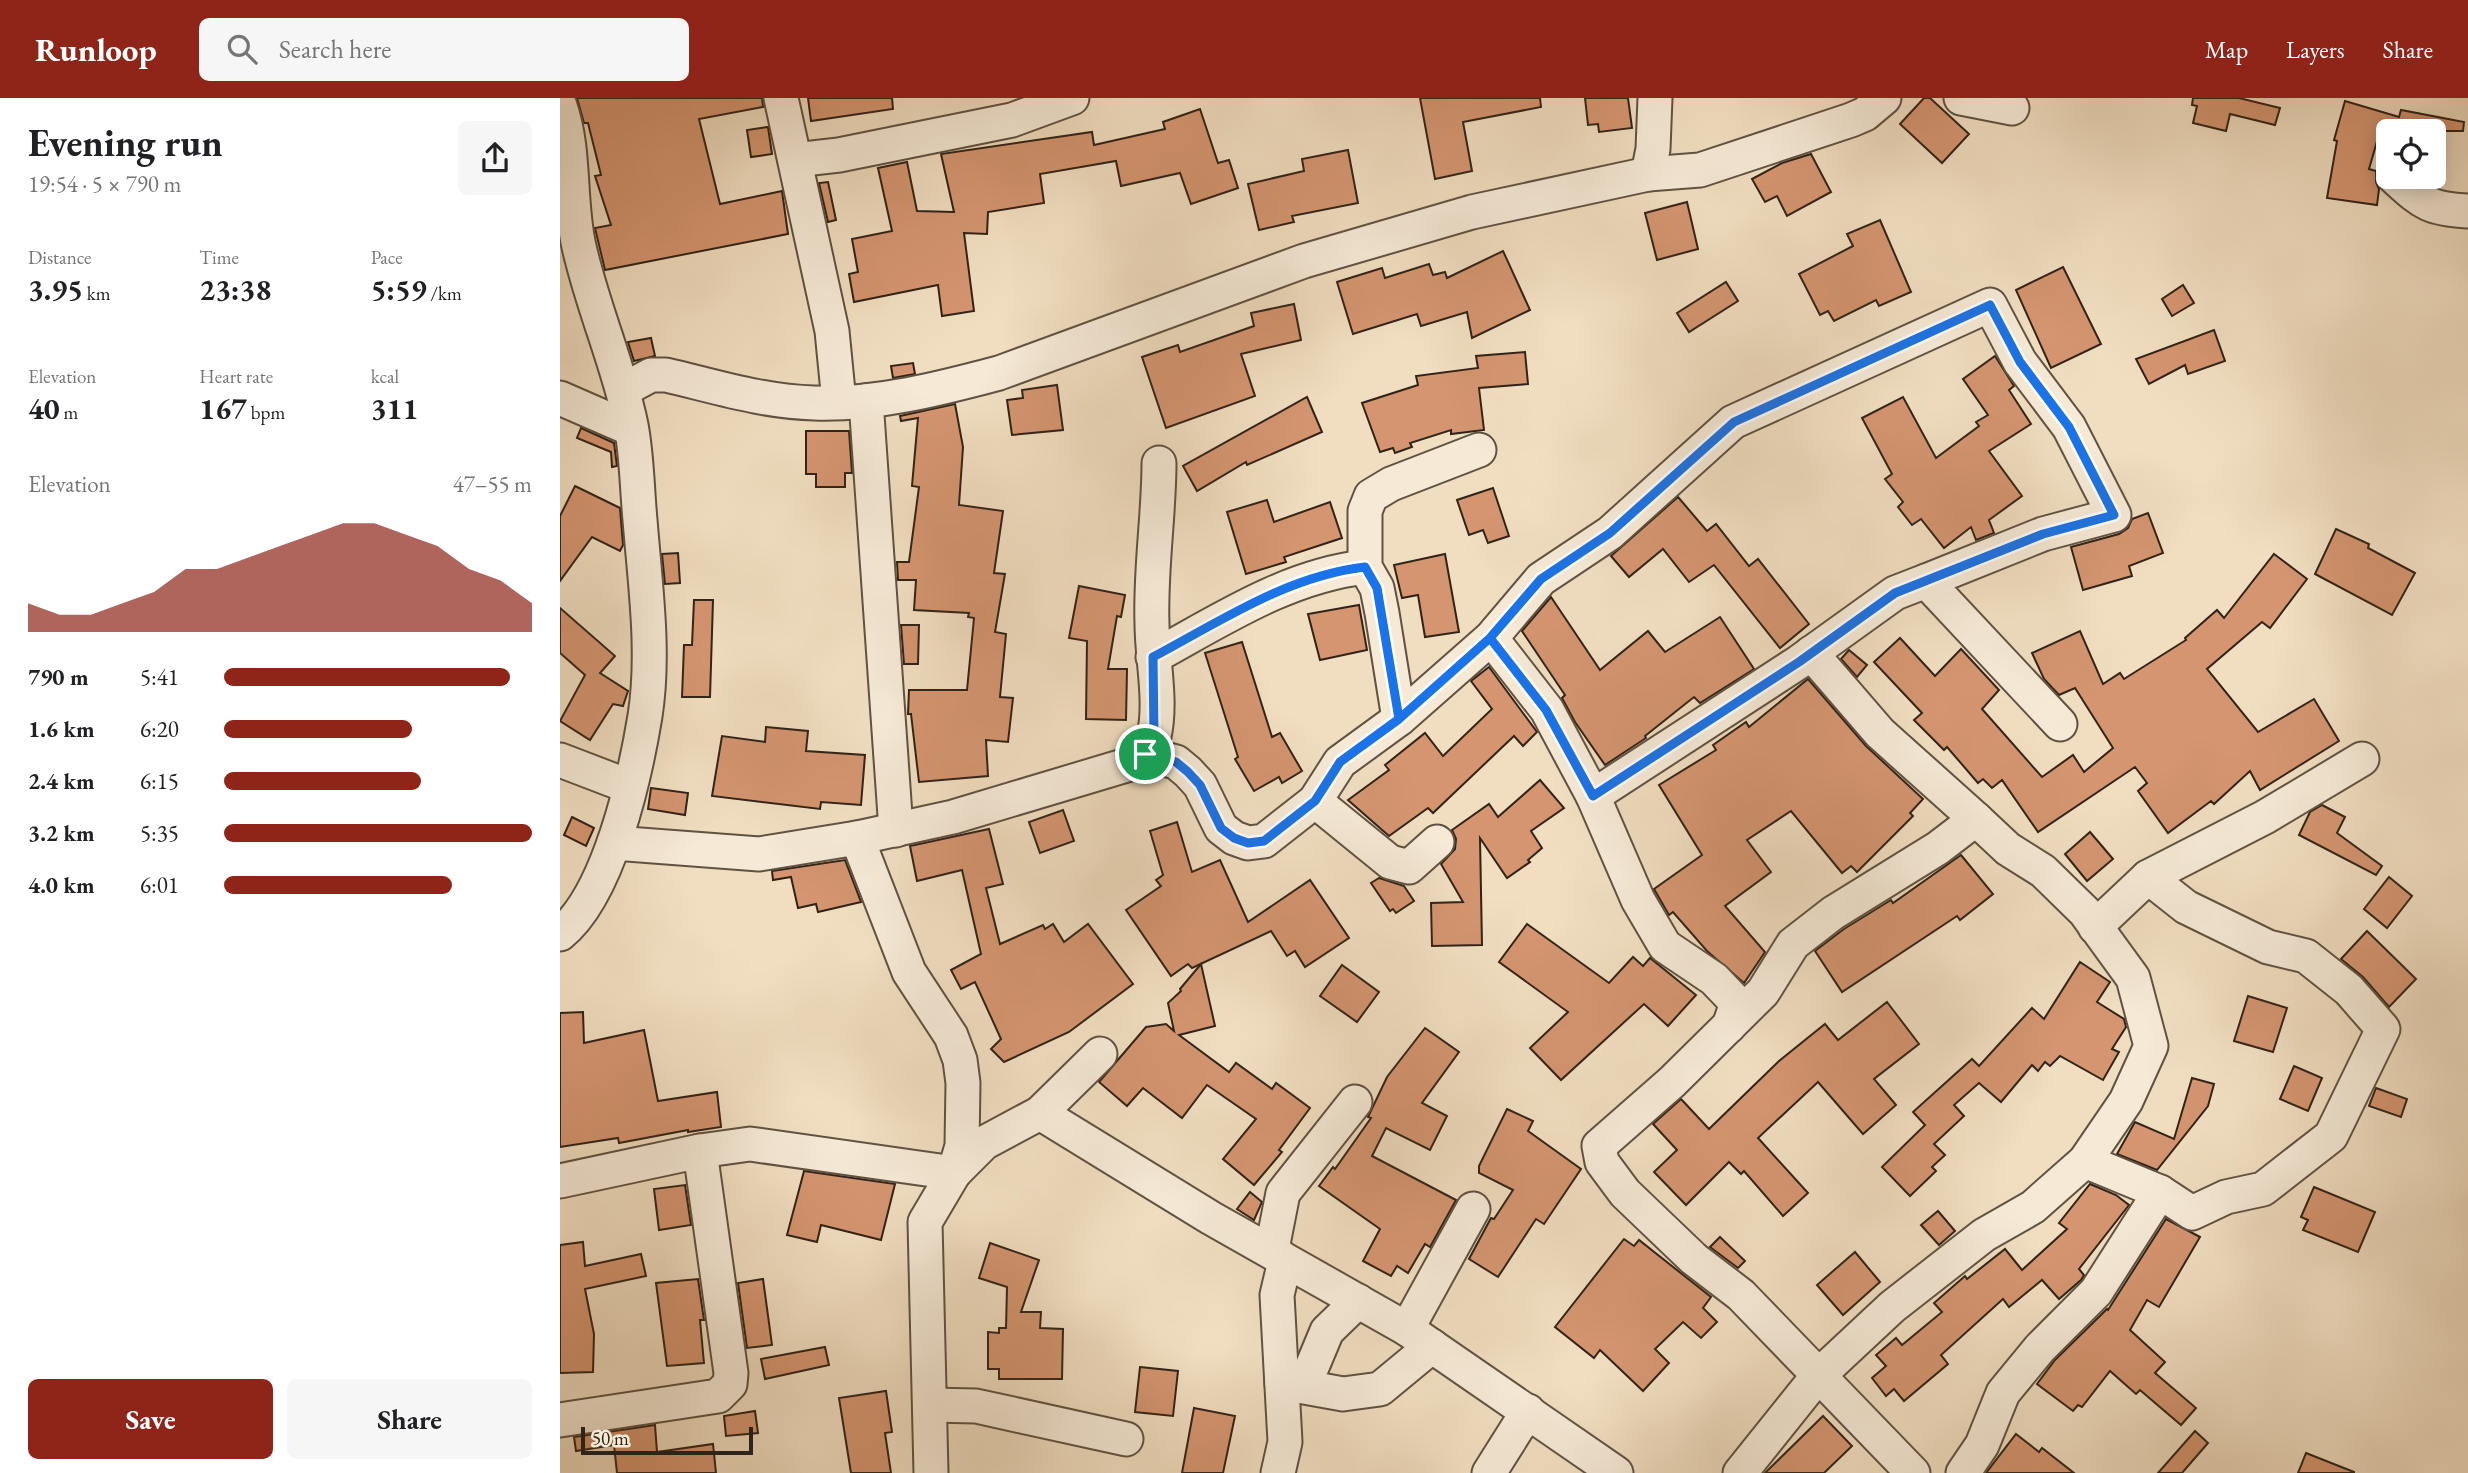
<!DOCTYPE html>
<meta charset="utf-8">
<style>
body{margin:0;font-family:"EB Garamond",serif;background:#f6f6f6;color:#202124;height:100vh;display:flex;flex-direction:column;font-size:26px;white-space:nowrap}
*{box-sizing:border-box;margin:0}
p{font-size:23px;color:#757577}
.icon{flex:none;width:38px;height:38px;fill:none;stroke:currentColor;stroke-width:2;stroke-linecap:round;stroke-linejoin:round}
.map{position:relative;flex:1;overflow:hidden}
.details{display:flex;flex-direction:column;background:#fff;width:560px}
.details>*{flex:none}
.controls{position:absolute;left:1816px;top:21px;display:grid;gap:14px}
.controls a{display:grid;place-items:center;width:70px;height:70px;border-radius:10px;background:#fff;box-shadow:0 4px 18px #0003;font-size:35px}
.scale{position:absolute;left:21px;bottom:18px;width:172px;box-sizing:border-box;padding-left:7px;border:4px solid #302317;border-top:0;font-size:19px;line-height:24px;white-space:nowrap;color:#302317;-webkit-text-stroke:5px #f6ead7;paint-order:stroke}
.pin{position:absolute;display:grid;place-items:center;width:60px;height:60px;color:#fff;margin:-30px;border:4px solid #fff;border-radius:50%;box-shadow:0 2px 7px #0007}
.round{display:grid;place-items:center;flex:none;width:74px;height:74px;border-radius:10px;background:#f6f6f6}
.head{display:flex;align-items:center;justify-content:space-between;height:119px;padding:0 28px}
h1{font-size:38px;font-weight:700;line-height:52px}
.figures{display:grid;grid-template-columns:repeat(3,1fr);gap:10px;height:119px;padding:7px 28px}
.figures div{display:grid;align-content:center}
.figures b{font-size:30px;font-weight:700}
.figures small{font-size:19px;font-weight:400}
.figures p{font-size:19px}
.chart{height:196px;padding:14px 28px}
.chart p{display:flex;justify-content:space-between}
.chart svg{width:100%;height:126px;margin-top:7px;fill:#8f2418;opacity:.7}
.action{display:flex;gap:14px;margin-top:auto;padding:14px 28px}
.action a{flex:1;height:80px;border-radius:10px;background:#8f2418;color:#fff;font-size:28px;font-weight:700;line-height:80px;text-align:center}
.action a+a{background:#f6f6f6;color:#202124}
ul{padding:0 28px;list-style:none;font-size:23px}
li{display:grid;grid-template-columns:112px 84px 1fr;align-items:center;height:52px}
li i{height:18px;border-radius:9px;background:#8f2418}
header{display:flex;align-items:center;gap:42px;box-sizing:border-box;height:98px;padding:0 35px;background:#8f2418;color:#fff}
header strong{font-size:33px}
nav{display:flex;gap:38px;margin-inline-start:auto;font-size:24px}
.search{width:490px;height:63px;background:#f6f6f6;display:flex;align-items:center;gap:18px;box-sizing:border-box;padding:0 24px;border-radius:10px;color:#757577;font-size:26px}
main{display:flex;flex:1;min-height:0}
.map>svg:first-child{display:block}
.building{fill:#d49570;stroke:#302317;stroke-width:2}
.lines{fill:none;stroke-linecap:round;stroke-linejoin:round}
.minor-casing{stroke:#605242;stroke-width:37}
.minor{stroke:#f6ead7;stroke-width:33}
.route-casing{stroke:#fff;stroke-width:14}
.route{stroke:#1a73e8;stroke-width:9}
</style>
<header>
<strong>Runloop</strong>
<div class="search"><svg class="icon" aria-label="search" viewBox="0 0 24 24"><circle cx="10" cy="10" r="6"/><path d="M15 15l6 6"/></svg>Search here</div>
<nav><a>Map</a><a>Layers</a><a>Share</a></nav>
</header>
<main>
<section class="details">
<div class="head"><div><h1>Evening run</h1><p>19:54 · 5 × 790 m</p></div><a class="round"><svg class="icon" aria-label="share" viewBox="0 0 24 24"><path d="M12 15V3M7 8l5-5 5 5M5 13v7h14v-7"/></svg></a></div>
<div class="figures">
<div><p>Distance</p><b>3.95<small> km</small></b></div>
<div><p>Time</p><b>23:38</b></div>
<div><p>Pace</p><b>5:59<small> /km</small></b></div>
</div>
<div class="figures">
<div><p>Elevation</p><b>40<small> m</small></b></div>
<div><p>Heart rate</p><b>167<small> bpm</small></b></div>
<div><p>kcal</p><b>311</b></div>
</div>
<div class="chart"><p><span>Elevation</span>47–55 m</p>
<svg viewBox="0 0 160 44" preserveAspectRatio="none"><path d="M0 44V34L10 38L20 38L30 34L40 30L50 22L60 22L70 18L80 14L90 10L100 6L110 6L120 10L130 14L140 22L150 26L160 34V44z"/></svg>
</div>
<ul>
<li><b>790 m</b>5:41<i style="width:93%"></i></li>
<li><b>1.6 km</b>6:20<i style="width:61%"></i></li>
<li><b>2.4 km</b>6:15<i style="width:64%"></i></li>
<li><b>3.2 km</b>5:35<i style="width:100%"></i></li>
<li><b>4.0 km</b>6:01<i style="width:74%"></i></li>
</ul>
<div class="action"><a>Save</a><a>Share</a></div>
</section>
<div class="map">
<svg width="1908" height="1375" viewBox="0 0 1908 1375">
<rect width="100%" height="100%" fill="#f1dec1"/>
<filter id="stains"><feTurbulence type="fractalNoise" baseFrequency=".00286" numOctaves="4"/><feColorMatrix values="0 0 0 0 .2 0 0 0 0 .09 0 0 0 0 .02 0 0 0 .5 -.17"/></filter>
<radialGradient id="worn" r=".72"><stop offset=".6" stop-color="#630" stop-opacity="0"/><stop offset="1" stop-color="#630" stop-opacity=".3"/></radialGradient>
<g class="building">
<path d="M17 0H202L203 9 139 21 160 106 222 93 228 136 45 172 35 130 51 127 35 78 41 77 28 25H24Z"/>
<path d="M248 0H332L333 11 251 23Z"/>
<path d="M860 0H980L981 9 903 24 912 73 875 81Z"/>
<path d="M1025 0H1068L1072 30 1039 34 1038 26 1028 27Z"/>
<path d="M1364 0H1370L1409 36 1382 65 1340 26Z"/>
<path d="M1633 0H1679L1720 10 1715 27 1670 16 1666 33 1633 25 1637 8 1632 7Z"/>
<path d="M1785 3 1839 19 1841 12 1904 24 1903 33H1820L1809 71 1816 73V84L1819 91 1817 107 1767 100 1777 43 1774 42Z"/>
<path d="M640 11 658 65 669 62 678 90 631 106 620 75 561 88 556 63 480 76 484 105 428 114 427 136 404 135 414 213 382 218 378 187 294 204 289 176 298 174 292 141 332 133 318 70 347 64 357 113 394 114 381 56 532 34 534 47 605 31 603 24Z"/>
<path d="M208 29 212 56 191 59 187 32Z"/>
<path d="M788 52 798 105 732 118 734 124 699 132 688 86 744 73 742 61Z"/>
<path d="M1251 56 1271 94 1227 118 1217 98 1205 104 1192 81 1222 65Z"/>
<path d="M268 84 276 122 268 124 259 85Z"/>
<path d="M1127 104 1138 151 1097 162 1085 115Z"/>
<path d="M1320 122 1351 194 1319 208 1316 202 1274 223 1268 213 1260 217 1239 176 1293 148 1287 136Z"/>
<path d="M943 153 970 212 912 240 907 214 861 228 857 216 793 236 777 184 822 170 825 180 869 166 873 177 885 174 887 180Z"/>
<path d="M1503 169 1541 246 1491 270 1456 192Z"/>
<path d="M1166 184 1178 203 1129 234 1117 215Z"/>
<path d="M1623 187 1634 205 1612 218 1602 201Z"/>
<path d="M734 206 741 242 681 256 695 298 606 330 582 259 618 247 620 254 694 228 691 215Z"/>
<path d="M1654 232 1665 263 1628 276 1625 267 1589 286 1576 261Z"/>
<path d="M91 240 95 258 74 263 68 244Z"/>
<path d="M965 254 968 286 919 290 924 332 891 336V332L850 345 852 349 835 355 833 350 820 354 802 305 858 287 856 278 918 270 916 258Z"/>
<path d="M1435 258 1454 288 1449 292 1471 326 1429 353 1462 398 1429 422 1434 435 1416 442 1411 429 1384 450 1361 421 1352 427 1338 409 1343 404 1325 381 1332 376 1302 320 1343 299 1376 360 1419 328 1416 324 1428 317 1403 281Z"/>
<path d="M353 265 355 276 333 280 331 268Z"/>
<path d="M497 287 503 332 452 337 447 302 463 300 462 292Z"/>
<path d="M747 299 762 334 687 367 686 364 637 393 623 368Z"/>
<path d="M395 306 403 349 399 407 443 413 434 475 445 476 435 534 446 536 440 599 453 600 448 644 426 642 428 678 359 684 351 616H348L349 592H407L414 520 408 519 409 515 354 512 356 482H338L337 464H349L359 389 352 388 358 320 341 323 340 318Z"/>
<path d="M21 330 54 345 57 368 52 369 51 354 17 340Z"/>
<path d="M246 333H289L292 375H285V389H256V376H246Z"/>
<path d="M15 388 60 410 63 447 60 453 32 439 0 483V418Z"/>
<path d="M933 390 949 438 928 445 923 432 909 437 897 402Z"/>
<path d="M1118 399 1147 433 1156 426 1189 468 1198 461 1249 526 1220 550 1154 467 1129 484 1103 451 1069 479 1051 458Z"/>
<path d="M707 402 714 424 770 404 782 440 724 459 726 464 686 476 667 414Z"/>
<path d="M1588 415 1603 455 1569 468 1572 478 1523 492 1511 449 1559 436 1568 430 1572 421Z"/>
<path d="M1776 431 1809 446 1808 450 1855 475 1832 517 1755 476Z"/>
<path d="M118 455 120 485 105 486 102 456Z"/>
<path d="M885 456 899 534 865 539 858 497 842 500 834 467Z"/>
<path d="M1714 456 1747 481 1710 530 1702 524 1647 571 1698 634 1754 601 1779 643 1700 692 1690 673 1654 706 1651 703 1608 735 1578 693 1587 685 1575 669 1478 734 1442 682 1432 690 1423 681 1418 685 1387 649 1384 652 1354 622 1362 615 1314 564 1340 540 1375 578 1401 551 1439 592 1422 611 1482 679 1513 657 1524 674 1553 650 1515 590 1499 597 1484 581 1472 555 1520 533 1543 586 1560 575 1564 581 1626 542 1625 540 1657 512 1664 520Z"/>
<path d="M519 488 565 497 561 519 557 518 548 571H567L566 622 526 621 527 543 509 540Z"/>
<path d="M991 499 1040 572 1088 533 1105 554 1160 519 1194 571 1140 605 1134 599 1085 638 1086 640 1045 667 1015 624 1002 600 1005 597 962 533Z"/>
<path d="M134 502H153L150 599H122L124 547H132Z"/>
<path d="M799 507 807 552 760 562 748 516Z"/>
<path d="M0 510 55 558 40 575 68 593 63 608 53 606 30 642 0 623 25 577 0 555Z"/>
<path d="M341 527H359L358 566H344Z"/>
<path d="M682 544 712 639 720 635 742 673 722 685 719 679 694 693 675 661 678 659 645 555Z"/>
<path d="M1289 552 1307 567 1297 579 1281 561Z"/>
<path d="M929 569 977 634 963 648 954 638 873 715 868 710 829 738 788 702 829 672 825 667 865 635 883 658 932 611 911 583Z"/>
<path d="M1248 581 1306 648 1363 701 1350 715 1353 718 1297 774 1291 768 1282 775 1231 713 1187 742 1211 774 1165 808 1205 854 1184 885 1147 853 1113 814 1109 817 1094 791 1142 757 1099 687 1156 652 1153 647 1186 624 1189 629Z"/>
<path d="M206 629 248 633 246 653 305 657 301 707 261 704 260 711 152 698 162 638 205 644Z"/>
<path d="M980 682 1004 710 971 733 982 750 968 762 970 764 947 780 920 740 922 847 872 848 871 805 903 804 881 766 895 751 896 741 892 732 929 706 938 719Z"/>
<path d="M91 690 128 695 125 717 88 711Z"/>
<path d="M1762 707 1785 719 1777 735 1822 768 1816 777 1739 737 1750 714Z"/>
<path d="M503 712 514 743 480 755 469 724Z"/>
<path d="M12 719 34 730 26 748 4 737Z"/>
<path d="M617 724 632 774 660 762 688 824 750 782 789 840 745 869 735 853 727 858 711 833 632 870 628 866 611 878 566 812 601 788 596 782 603 777 590 733Z"/>
<path d="M429 731 443 786 426 790 440 846 483 827 485 831 493 826 504 844 528 826 573 886 509 934 444 964 431 951 441 941 415 884 401 891 391 872 421 856 402 772 357 783 350 748Z"/>
<path d="M1530 734 1553 761 1527 783 1505 756Z"/>
<path d="M1401 757 1433 796 1400 822 1397 818 1282 894 1255 853 1284 831 1331 802 1333 805Z"/>
<path d="M285 762 301 804 258 814 256 806 238 810 231 779 213 782 212 773Z"/>
<path d="M1829 779 1852 798 1827 830 1804 811Z"/>
<path d="M819 780 844 788 854 803 836 815 833 811 830 813 811 785Z"/>
<path d="M967 826 1049 885 1073 859 1083 868 1090 860 1136 897 1108 928 1084 906 1001 982 970 950 1008 914 939 864Z"/>
<path d="M1807 833 1856 881 1829 909 1803 879 1781 861Z"/>
<path d="M1520 864 1550 884 1537 904 1564 921 1566 929 1552 951 1559 954 1543 982 1500 958 1490 968 1485 964 1478 973 1472 967 1441 1004 1419 985 1394 1007 1404 1018 1374 1046 1385 1057 1372 1069 1376 1073 1350 1098 1322 1069 1365 1027 1353 1014 1412 961 1419 968 1472 910 1484 921Z"/>
<path d="M641 866 655 928 619 937 669 974 676 965 712 991 716 985 750 1010 719 1052 722 1054 694 1087 663 1061 696 1021 647 987 622 1020 583 990 567 1008 539 984 586 929 606 926 614 933 608 905 621 893 620 891Z"/>
<path d="M782 867 819 894 797 924 760 898Z"/>
<path d="M1688 898 1727 910 1713 954 1674 943Z"/>
<path d="M1327 904 1359 946 1314 981 1336 1007 1303 1036 1258 984 1198 1040 1248 1095 1223 1118 1184 1073 1181 1076 1169 1064 1126 1107 1094 1074 1117 1052 1093 1026 1121 1001 1149 1031 1219 963 1265 926 1278 942Z"/>
<path d="M23 914 24 945 84 932 98 1003 157 994 161 1029 128 1034V1032L59 1045 58 1040 0 1049V915Z"/>
<path d="M865 930 899 954 862 1005 887 1018 870 1052 826 1030 812 1058 896 1102 870 1149 865 1146 848 1175 837 1168 831 1178 803 1163 820 1131 759 1088 773 1069 775 1071 811 1020 808 1019 827 979Z"/>
<path d="M1734 968 1762 980 1748 1013 1720 1001Z"/>
<path d="M1632 980 1654 986 1648 1008 1597 1072 1557 1056 1575 1024 1614 1041Z"/>
<path d="M1816 990 1847 1001 1841 1019 1809 1008Z"/>
<path d="M947 1011 973 1023 968 1033 1021 1071 984 1126 976 1121 938 1179 909 1161 931 1120 934 1121 953 1092 919 1075V1068Z"/>
<path d="M244 1073 335 1086 321 1142 261 1127 257 1144 227 1137Z"/>
<path d="M1530 1086 1556 1097 1569 1107 1519 1171 1524 1177 1521 1182 1499 1201 1482 1182 1449 1209 1443 1201 1381 1257 1388 1266 1344 1303 1334 1291 1326 1298 1312 1280 1326 1268 1316 1257 1336 1240 1342 1247 1382 1214 1374 1205 1405 1178 1407 1181 1445 1151 1462 1172 1507 1131 1499 1125Z"/>
<path d="M125 1087 131 1127 99 1132 94 1091Z"/>
<path d="M1754 1089 1815 1114 1798 1154 1743 1132 1748 1122 1741 1119Z"/>
<path d="M690 1094 702 1104 694 1122 677 1111Z"/>
<path d="M1378 1113 1395 1133 1379 1147 1361 1127Z"/>
<path d="M1606 1121 1640 1139 1599 1209 1587 1202 1570 1232 1605 1264 1595 1275 1636 1310 1621 1327 1580 1292 1576 1296 1550 1273 1522 1309 1518 1307 1513 1313 1477 1286 1495 1262 1547 1211 1548 1212Z"/>
<path d="M1160 1139 1185 1163 1178 1170 1150 1149Z"/>
<path d="M1064 1141 1074 1148 1079 1142 1151 1199 1143 1210 1157 1224 1141 1240 1123 1224 1095 1251 1109 1265 1083 1293 1040 1252 1034 1260 995 1229Z"/>
<path d="M23 1144 25 1168 81 1156 86 1178 25 1191 34 1236 33 1274 0 1275V1147Z"/>
<path d="M430 1145 479 1162 461 1214H481L480 1230 503 1231 502 1281H439V1271H428V1234L439 1235V1230H446L447 1189 419 1180Z"/>
<path d="M1295 1154 1320 1184 1283 1217 1257 1187Z"/>
<path d="M138 1181 144 1222H140L144 1265 107 1268 96 1185Z"/>
<path d="M203 1181 212 1247 187 1250 178 1185Z"/>
<path d="M265 1249 269 1267 205 1281 201 1261Z"/>
<path d="M580 1269 618 1273 613 1318 575 1314Z"/>
<path d="M326 1293 332 1334 325 1335 331 1375H291L279 1300Z"/>
<path d="M634 1310 675 1318 663 1375H622Z"/>
<path d="M195 1313 198 1335 166 1338 164 1318Z"/>
<path d="M1263 1318 1292 1348 1264 1375H1205Z"/>
<path d="M95 1327 97 1354 153 1346 156 1375H57L54 1347 16 1353 14 1339Z"/>
<path d="M1635 1333 1648 1345 1622 1375H1598Z"/>
<path d="M1456 1336 1479 1354 1482 1350 1514 1375H1426Z"/>
<path d="M1746 1355 1794 1374V1375H1738Z"/>
</g>
<g class="lines">
<defs>
<g id="minor">
<path d="M221 0 272 233 279 304"/>
<path d="M1401 0 1452 10"/>
<path d="M0 8C15 52 9 99 18 144 31 206 58 264 71 327 77 358 77 391 80 422 85 485 95 555 85 618 75 679 49 797 0 836"/>
<path d="M235 62 279 57 452 22 512 0"/>
<path d="M1088 76 1093 51 1095 0"/>
<path d="M1834 79C1863 105 1868 111 1908 113"/>
<path d="M63 292 91 277H106C154 288 204 304 254 305 316 307 379 291 439 275L744 163 912 114 1088 76 1140 72 1291 22 1305 16 1324 0"/>
<path d="M0 300 71 331"/>
<path d="M306 303 336 732"/>
<path d="M931 540 987 612 1033 698 1078 802 1105 848 1154 881 1177 905 1169 928"/>
<path d="M1251 555 1320 635 1416 721"/>
<path d="M593 559C661 522 727 478 805 469"/>
<path d="M839 621 822 515 817 490 805 469V413L811 398 831 386 919 352"/>
<path d="M585 656 616 664 628 674 640 687 661 730 674 740 688 745 704 743 755 703 780 664 839 621 931 540 981 481 1050 435 1173 324 1430 207 1460 264 1509 329 1554 417 1483 436 1366 483"/>
<path d="M0 662 68 688"/>
<path d="M1033 698 1239 564 1335 495 1366 483 1500 626"/>
<path d="M755 703 830 764 849 769 877 744"/>
<path d="M297 740 349 874 391 938 400 962 403 985 402 1048 394 1075 365 1124 371 1375"/>
<path d="M54 745 199 756 297 740 393 719 570 666C581 658 590 651 594 638 602 603 592 561 592 526 590 472 599 418 599 365"/>
<path d="M1535 829 1588 779"/>
<path d="M480 1015 651 1120 847 1231 1056 1375"/>
<path d="M394 1075 424 1045 480 1015 540 956"/>
<path d="M0 1083 140 1053 190 1046 394 1075"/>
<path d="M1600 1094 1632 1115 1666 1099 1703 1091 1771 1038 1823 931 1789 892 1746 858 1708 849 1626 809 1588 779 1705 719 1802 661"/>
<path d="M847 1231 913 1111"/>
<path d="M722 1285 783 1296 820 1291 872 1248"/>
<path d="M744 1288 767 1233 798 1203"/>
<path d="M370 1307 416 1308 566 1341"/>
<path d="M0 1322 158 1298 170 1286 171 1275 140 1053"/>
<path d="M718 1375 725 1344 717 1197 725 1163 712 1151 723 1095 795 1004"/>
<path d="M929 1375 968 1313"/>
<path d="M1180 1375 1257 1279 1332 1209 1424 1137 1473 1109 1525 1063 1566 1003 1591 948 1573 880 1525 814 1483 773 1448 751 1416 721 1378 750 1273 815 1233 846 1203 894 1112 984 1039 1048 1042 1064 1065 1095 1134 1161 1181 1197 1353 1375"/>
<path d="M1403 1375 1422 1347 1443 1295 1480 1250 1536 1194 1600 1094 1525 1063"/>
</g>
</defs>
<use href="#minor" class="minor-casing"/>
<use href="#minor" class="minor"/>
</g>
<g class="lines">
<defs>
<path id="route" d="M585 656 616 664 628 674 640 687 661 730 674 740 688 745 704 743 755 703 780 664 839 621 930 540 986 612 1033 698 1239 564 1335 495 1483 436 1554 417 1509 329 1460 264 1430 207 1174 324 1050 435 981 481 930 540 839 621 817 490 805 469C727 478 661 523 593 559L594 639 585 656"/>
</defs>
<use href="#route" class="route-casing"/>
<use href="#route" class="route"/>
</g>
<rect width="100%" height="100%" filter="url(#stains)"/>
<rect width="100%" height="100%" fill="url(#worn)"/>
</svg>
<div class="controls">
<a><svg class="icon" aria-label="locate" viewBox="0 0 24 24"><circle cx="12" cy="12" r="6"/><path d="M12 2v4M12 18v4M2 12h4M18 12h4"/></svg></a>
</div>
<div class="scale">50 m</div>
<div class="pin" style="left:585px;top:656px;background:#1e9e55"><svg class="icon" aria-label="arrive" viewBox="0 0 24 24"><path d="M6 21V4h12l-3 4 3 4H6"/></svg></div>
</div>
</main>
